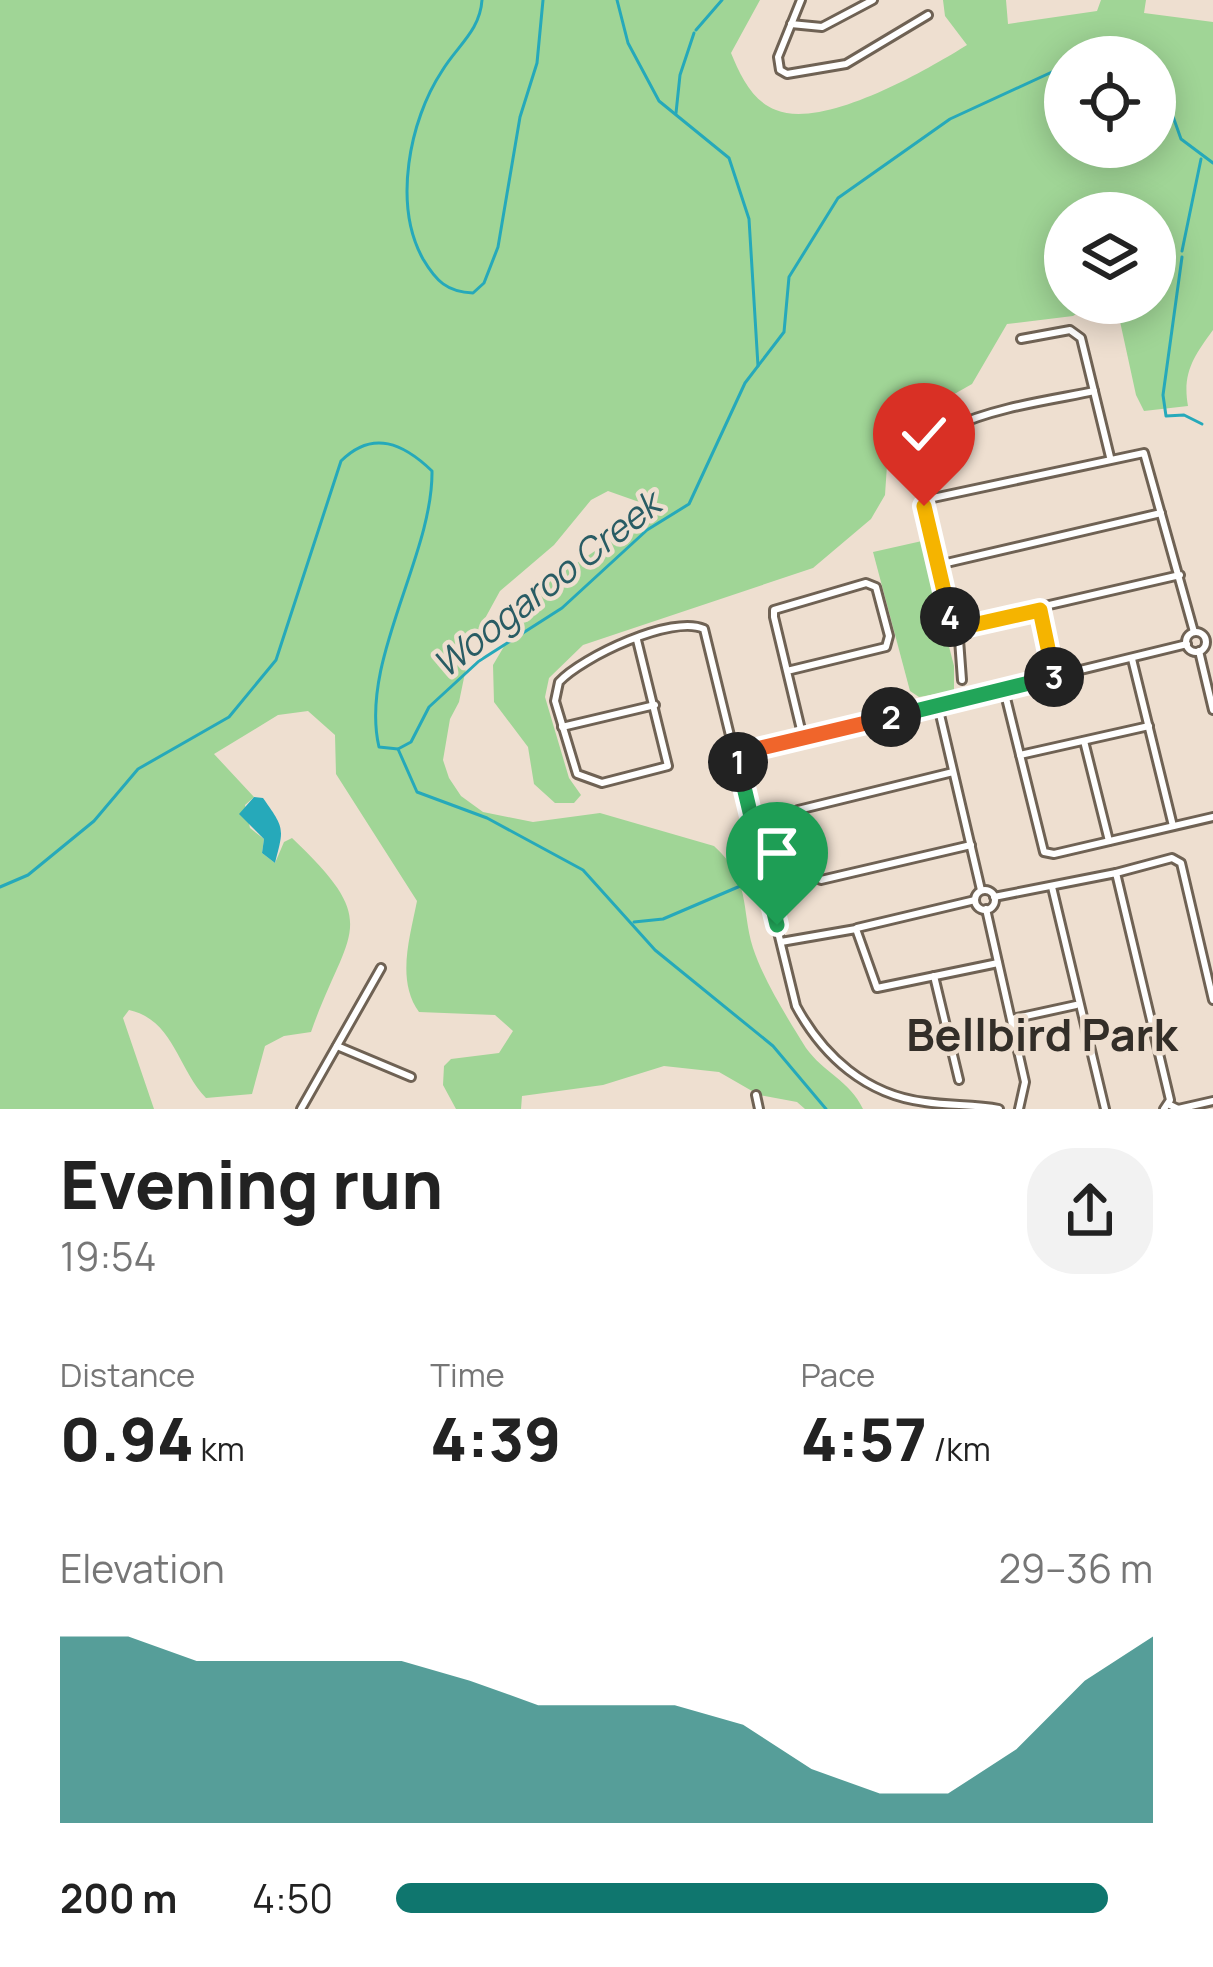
<!DOCTYPE html>
<meta charset="utf-8">
<style>
body{margin:0;font-family:Manrope,sans-serif;background:#f2f2f2;color:#222;height:100vh;display:flex;flex-direction:column;font-size:45px;white-space:nowrap}
*{box-sizing:border-box;margin:0}
p{font-size:39px;color:#767676}
.icon{flex:none;width:66px;height:66px;fill:none;stroke:currentColor;stroke-width:2;stroke-linecap:round;stroke-linejoin:round}
.map{position:relative;height:1109px;overflow:hidden}
.drawer{display:flex;flex-direction:column;background:#fff;flex:1}
.drawer>*{flex:none}
.tools{position:absolute;left:1044px;top:36px;display:grid;gap:24px}
.tools a{display:grid;place-items:center;width:132px;height:132px;border-radius:50%;background:#fff;box-shadow:0 6px 30px #0003;font-size:60px}
.pin{position:absolute;display:grid;place-items:center;width:102px;height:102px;color:#fff;margin:-123px -51px;border-radius:50% 50% 50% 0;rotate:-45deg;box-shadow:0 0 12px #0007}
.pin .icon{rotate:45deg}
.km{position:absolute;width:60px;height:60px;margin:-30px;border-radius:50%;background:#222;color:#fff;font-size:33px;line-height:60px;text-align:center}
.round{display:grid;place-items:center;flex:none;width:126px;height:126px;border-radius:48px;background:#f2f2f2}
.overview{display:flex;align-items:center;justify-content:space-between;height:204px;padding:0 60px}
h1{font-size:66px;font-weight:800;line-height:90px}
.stats{display:grid;grid-template-columns:repeat(3,1fr);gap:18px;height:204px;padding:12px 60px}
.stats div{display:grid;align-content:center}
.stats b{font-size:60px;font-weight:800}
.stats small{font-size:33px;font-weight:400}
.stats p{font-size:33px}
.chart{height:336px;padding:24px 60px}
.chart p{display:flex;justify-content:space-between}
.chart svg{width:100%;height:216px;margin-top:12px;fill:#0f766e;opacity:.7}
ul{padding:0 60px;list-style:none;font-size:39px}
li{display:grid;grid-template-columns:192px 144px 1fr;align-items:center;height:90px}
li i{height:30px;border-radius:15px;background:#0f766e}
.map>svg:first-child{display:block}
.green{fill:#a0d596;fill-rule:evenodd}
.water{fill:#26a9ba}
.lines{fill:none;stroke-linecap:round;stroke-linejoin:round}
.stream{stroke:#26a9ba;stroke-width:3}
.street-casing{stroke:#6f6254;stroke-width:12}
.street{stroke:#fff;stroke-width:6}
.split-1-casing{stroke:#fff;stroke-width:24}
.split-2-casing{stroke:#fff;stroke-width:24}
.split-3-casing{stroke:#fff;stroke-width:24}
.split-4-casing{stroke:#fff;stroke-width:24}
.split-5-casing{stroke:#fff;stroke-width:24}
.split-1{stroke:#22a559;stroke-width:15}
.split-2{stroke:#f0652b;stroke-width:15}
.split-3{stroke:#22a559;stroke-width:15}
.split-4{stroke:#f5b400;stroke-width:15}
.split-5{stroke:#f5b400;stroke-width:15}
.labels{text-anchor:middle;dominant-baseline:central;stroke-width:9;stroke-linejoin:round;paint-order:stroke}
.water-label{font-size:36px;font-style:italic;fill:#295c64;stroke:#eedfd0}
.district-label{font-size:45px;font-weight:bold;fill:#332e28;stroke:#eedfd0}
</style>
<div class="map">
<svg width="1213" height="1109" viewBox="0 0 1213 1109">
<rect width="100%" height="100%" fill="#eedfd0"/>
<g class="green">
<path d="M0 0H760L731 53C740 75 752 101 776 110 823 130 927 70 967 45L945 16 943 0H1006L1008 24 1097 11 1101 0H1146L1144 13 1213 22V330C1194 356 1182 373 1188 406L1144 411 1136 395 1116 303H1155V213H1065V303H1093L1073 316 1007 324 972 384 912 418 887 465 885 495 871 519 813 568 583 645 549 678 545 697 569 778 581 795 574 803H555L534 784 528 747 494 702 493 665 538 589 640 521 642 503 608 491 591 500 554 545 500 591 471 644 459 702 450 719 443 760 449 778 461 796 483 812 533 822 600 813 714 846C751 879 741 909 753 948 764 981 788 1019 806 1048 823 1072 850 1081 863 1109H805L797 1102 759 1095 719 1072 664 1066 603 1085 522 1096 521 1109H456L443 1085 444 1066 451 1059 499 1053 513 1031 495 1015 419 1012C396 980 410 937 417 901L336 774 335 735 308 711 278 715 214 754 254 797 245 805 250 828 264 839 262 853 275 863 284 842 292 838C385 926 347 929 311 1032L284 1036 265 1046 252 1094 206 1098C177 1068 174 1020 129 1010L123 1018 154 1109H0ZM1065 57H1155V147H1065Z"/>
<path d="M922 541 954 666V691L919 697 910 691 873 552Z"/>
</g>
<path class="water" d="M254 797 263 798C285 829 284 828 275 863L262 853 264 839 239 814Z"/>
<g class="lines">
<g class="stream">
<path d="M482 0C480 31 457 46 442 71 409 121 393 205 423 259 436 281 447 292 473 293L484 283 498 247 520 117 537 63 543 0"/>
<path d="M617 0 628 43 659 101 729 158 749 219 758 366"/>
<path d="M696 30 722 0"/>
<path d="M1085 57H1145"/>
<path d="M1155 66 1181 139 1213 163"/>
<path d="M676 113 680 75 694 33"/>
<path d="M1182 251 1201 159"/>
<path d="M1182 257 1163 395 1166 416 1184 415 1202 424"/>
<path d="M398 749 417 792 487 818 583 870 655 950 773 1046 826 1109"/>
<path d="M0 887 28 875 94 821 138 769 229 717 276 660 341 461C373 429 404 444 432 471 433 556 359 661 379 747L398 749 411 742 429 707 479 661 562 608 647 530 689 504 745 383 784 332 789 277 838 198 950 119 1065 66"/>
<path d="M634 922 663 919 745 884"/>
</g>
<defs>
<g id="street">
<path d="M801 0 778 57 780 70 787 74 846 64 928 15"/>
<path d="M791 24 822 27 873 0"/>
<path d="M1021 339 1070 330 1081 338 1110 457"/>
<path d="M926 503C869 419 1044 403 1094 391"/>
<path d="M938 565 1161 513"/>
<path d="M1180 575 958 626 951 622 924 507 933 498 1144 453 1194 632"/>
<path d="M1040 610 1055 677"/>
<path d="M958 626 962 680"/>
<circle cx="1196" cy="642" r="10"/>
<path d="M637 640 668 766 602 783 577 774 555 701 559 682C582 657 673 614 704 629L796 1006C823 1056 866 1095 925 1102 950 1106 975 1104 999 1109"/>
<path d="M1199 651 1213 710"/>
<path d="M1132 659 1173 826"/>
<path d="M787 671 886 647 889 636 876 587 866 583 774 610V617L803 738"/>
<path d="M1004 690 1044 852 1054 854 1213 817"/>
<path d="M938 706 981 890"/>
<path d="M562 727 655 705"/>
<path d="M1084 741 1109 841"/>
<path d="M736 754 1187 644"/>
<path d="M1020 755 1149 726"/>
<path d="M953 772 798 810 795 821 807 872 821 880 971 845"/>
<path d="M1116 873 1172 858 1181 863 1213 1000"/>
<path d="M1052 887 1105 1109"/>
<circle cx="985" cy="900" r="10"/>
<path d="M994 897 1116 873 1170 1100 1164 1109"/>
<path d="M986 909 1025 1082 1019 1109"/>
<path d="M857 928 975 900"/>
<path d="M781 942 856 929 877 988 998 963"/>
<path d="M934 976 959 1080"/>
<path d="M1012 1019 1076 1005"/>
<path d="M337 1046 411 1077"/>
<path d="M756 1095 759 1109"/>
<path d="M1170 1105 1178 1109 1213 1101"/>
<path d="M301 1109 381 968"/>
</g>
</defs>
<use href="#street" class="street-casing"/>
<use href="#street" class="street"/>
</g>
<g class="lines">
<defs>
<path id="split-1" d="M738 762 777 925"/>
<path id="split-2" d="M738 762 736 754 891 717"/>
<path id="split-3" d="M891 717 1054 677"/>
<path id="split-4" d="M950 617 954 625 964 627 1040 610 1054 677"/>
<path id="split-5" d="M924 506 950 617"/>
</defs>
<use href="#split-1" class="split-1-casing"/>
<use href="#split-2" class="split-2-casing"/>
<use href="#split-3" class="split-3-casing"/>
<use href="#split-4" class="split-4-casing"/>
<use href="#split-5" class="split-5-casing"/>
<use href="#split-1" class="split-1"/>
<use href="#split-2" class="split-2"/>
<use href="#split-3" class="split-3"/>
<use href="#split-4" class="split-4"/>
<use href="#split-5" class="split-5"/>
</g>
<g class="labels">
<g class="water-label">
<text transform="translate(546 584) rotate(-38)">Woogaroo Creek</text>
</g>
<g class="district-label">
<text x="1042" y="1034">Bellbird Park</text>
</g>
</g>
</svg>
<div class="tools">
<a><svg class="icon" aria-label="locate" viewBox="0 0 24 24"><circle cx="12" cy="12" r="6"/><path d="M12 2v4M12 18v4M2 12h4M18 12h4"/></svg></a>
<a><svg class="icon" aria-label="layers" viewBox="0 0 24 24"><path d="M12 4l9 5-9 5-9-5zM3 14l9 5 9-5"/></svg></a>
</div>
<div class="pin" style="left:777px;top:925px;background:#1e9e55"><svg class="icon" aria-label="arrive" viewBox="0 0 24 24"><path d="M6 21V4h12l-3 4 3 4H6"/></svg></div>
<div class="pin" style="left:924px;top:506px;background:#d93025"><svg class="icon" aria-label="check" viewBox="0 0 24 24"><path d="M5 12l5 5 9-10"/></svg></div>
<b class="km" style="left:738px;top:762px">1</b>
<b class="km" style="left:891px;top:717px">2</b>
<b class="km" style="left:1054px;top:677px">3</b>
<b class="km" style="left:950px;top:617px">4</b>
</div>
<section class="drawer">
<div class="overview"><div><h1>Evening run</h1><p>19:54</p></div><a class="round"><svg class="icon" aria-label="share" viewBox="0 0 24 24"><path d="M12 15V3M7 8l5-5 5 5M5 13v7h14v-7"/></svg></a></div>
<div class="stats">
<div><p>Distance</p><b>0.94<small> km</small></b></div>
<div><p>Time</p><b>4:39</b></div>
<div><p>Pace</p><b>4:57<small> /km</small></b></div>
</div>
<div class="chart"><p><span>Elevation</span>29–36 m</p>
<svg viewBox="0 0 160 44" preserveAspectRatio="none"><path d="M0 44V6L10 6L20 11L30 11L40 11L50 11L60 15L70 20L80 20L90 20L100 24L110 33L120 38L130 38L140 29L150 15L160 6V44z"/></svg>
</div>
<ul>
<li><b>200 m</b>4:50<i style="width:94%"></i></li>
</ul>
</section>
